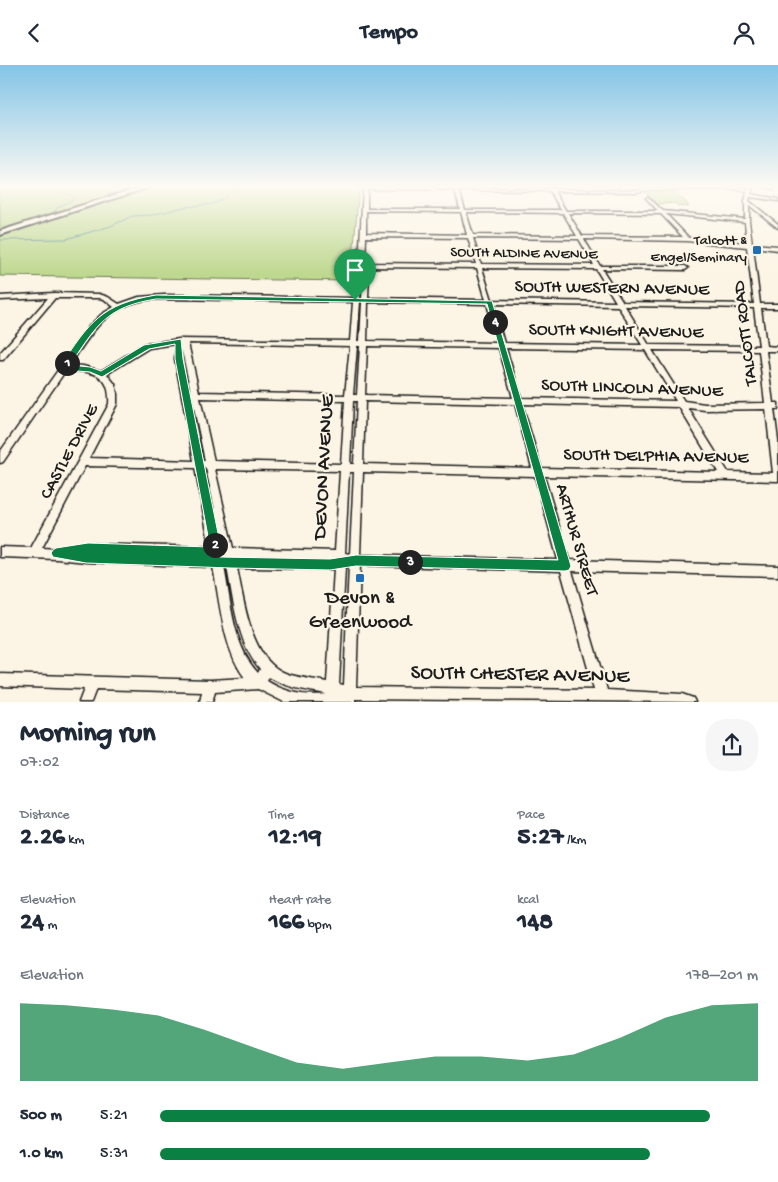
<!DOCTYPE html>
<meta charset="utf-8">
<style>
body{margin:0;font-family:"Gochi Hand",sans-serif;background:#f6f6f7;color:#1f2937;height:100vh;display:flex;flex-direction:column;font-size:19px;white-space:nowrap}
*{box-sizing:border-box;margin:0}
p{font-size:16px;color:#747a83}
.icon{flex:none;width:28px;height:28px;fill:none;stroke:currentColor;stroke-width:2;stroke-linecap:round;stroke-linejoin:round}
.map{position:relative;height:637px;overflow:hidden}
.details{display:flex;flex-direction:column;background:#fff;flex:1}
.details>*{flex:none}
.pin{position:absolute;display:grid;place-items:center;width:42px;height:42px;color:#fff;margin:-51px -21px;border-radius:50% 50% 50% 0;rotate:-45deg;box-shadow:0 0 5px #0007}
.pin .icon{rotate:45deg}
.km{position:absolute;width:25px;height:25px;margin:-12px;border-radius:50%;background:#222;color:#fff;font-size:14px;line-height:25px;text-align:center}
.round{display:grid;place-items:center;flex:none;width:52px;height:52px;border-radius:20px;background:#f6f6f7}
.overview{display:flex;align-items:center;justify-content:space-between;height:85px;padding:0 20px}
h1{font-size:28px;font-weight:800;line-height:38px}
.stats{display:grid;grid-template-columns:repeat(3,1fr);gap:8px;height:85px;padding:5px 20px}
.stats div{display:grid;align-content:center}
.stats b{font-size:25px;font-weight:800}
.stats small{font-size:14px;font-weight:400}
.stats p{font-size:14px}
.chart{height:140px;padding:10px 20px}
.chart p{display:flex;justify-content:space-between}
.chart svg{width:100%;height:90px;margin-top:5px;fill:#0b8043;opacity:.7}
ul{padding:0 20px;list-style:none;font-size:16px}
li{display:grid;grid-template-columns:80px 60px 1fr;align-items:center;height:38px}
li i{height:12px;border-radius:6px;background:#0b8043}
header{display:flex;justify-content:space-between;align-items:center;height:65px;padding:0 20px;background:#fff;font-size:22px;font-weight:800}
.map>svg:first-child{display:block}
.green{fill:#bed88f;stroke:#6d7a56}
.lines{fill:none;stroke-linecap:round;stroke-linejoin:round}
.stream{stroke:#5f8f95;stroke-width:1}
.minor-casing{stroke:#1c1c1c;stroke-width:3}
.major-casing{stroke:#1c1c1c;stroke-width:4}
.minor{fill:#fcf5e5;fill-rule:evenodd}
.major{fill:#fcf5e5;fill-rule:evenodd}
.route{fill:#0b8043;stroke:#fff;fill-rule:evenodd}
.poi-dot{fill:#1f6fb2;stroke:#fcf5e5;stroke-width:2}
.labels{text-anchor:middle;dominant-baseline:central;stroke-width:4.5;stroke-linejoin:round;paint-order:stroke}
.far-poi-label{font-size:15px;fill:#1c1c1c;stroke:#fcf5e5;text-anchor:end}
.far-street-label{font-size:15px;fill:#1c1c1c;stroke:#fcf5e5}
.street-label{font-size:18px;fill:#1c1c1c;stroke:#fcf5e5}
.near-street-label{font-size:21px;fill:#1c1c1c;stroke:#fcf5e5}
.near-poi-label{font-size:21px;fill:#1c1c1c;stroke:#fcf5e5}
</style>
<header><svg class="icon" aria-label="back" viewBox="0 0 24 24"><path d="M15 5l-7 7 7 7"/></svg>Tempo<svg class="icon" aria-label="person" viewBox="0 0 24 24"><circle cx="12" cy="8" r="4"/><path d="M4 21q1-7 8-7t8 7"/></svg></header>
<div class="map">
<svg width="778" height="637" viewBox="0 0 778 637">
<rect width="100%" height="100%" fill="#fcf5e5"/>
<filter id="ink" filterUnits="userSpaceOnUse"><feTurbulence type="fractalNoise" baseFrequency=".02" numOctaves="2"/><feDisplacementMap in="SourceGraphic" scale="10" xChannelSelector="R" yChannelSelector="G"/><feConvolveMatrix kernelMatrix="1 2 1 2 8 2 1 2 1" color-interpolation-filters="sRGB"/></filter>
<g filter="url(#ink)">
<g class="green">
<path d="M0 121H145L0 166Z"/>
<path d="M156 121H359L351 216 0 211V170Z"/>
<path d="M666 124C674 127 685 134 689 142L678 141 675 138 657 139 644 127V125Z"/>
</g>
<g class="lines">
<g class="stream">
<path d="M70 121 64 127 74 132"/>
<path d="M55 146 58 142 74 134"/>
<path d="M0 175 66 174 111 161 132 151 152 150 184 142 212 139 218 137 239 121"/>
</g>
<defs>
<g id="minor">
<path d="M363 121 454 123V121H458L459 123 548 124 550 122 553 124 636 125 645 123 736 122 748 124 749 121H753L751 129 778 134V136L750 132 749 136 778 159V163L749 140V156L752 179 778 181V185L753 182 760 239H778V243H761L766 281 778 282V286H766L773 338H778V344H774L778 376V416L544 411 569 495 778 501V511L572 506 607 625 682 629 693 633 695 637 355 634V637H284L258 624 215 627 212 637H200L202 627 96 624 91 637H79L84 624 0 621V609L210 615 245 613C223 584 220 537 213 502L86 497 57 494 0 492V482L31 483 109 339C111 308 92 306 66 305L3 397 0 398V387L90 260 102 249 114 242 104 234 99 233H55L3 295H0V288L48 233 0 235V231L54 228 99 229 108 232 119 239 139 232 164 230 354 233 356 206 359 200ZM367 124 455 125 460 144H367ZM736 124 747 127 745 136V154L663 146 648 132 646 133 658 146H566L554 126 636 127 645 125ZM459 125 550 126 561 145H465ZM366 146 461 147 467 170 366 168ZM466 147 563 148 577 171 473 170ZM568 148 661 149 683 172 582 171ZM666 149 745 157 747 178 689 173ZM366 172 468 173 476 199 365 198ZM473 173 579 174 594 200 481 199ZM584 174 687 176 747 182 754 239 623 237 602 204 685 205 688 203 685 201H600ZM366 202 477 203 486 235 368 233 369 207ZM482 203 596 204 616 237 492 235ZM362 205 363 207 362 233H360ZM164 234 353 237 350 276 179 274 145 279 101 306 83 301 70 300C89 272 104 243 140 236 148 234 156 234 164 234ZM360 237H362L360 276H357ZM368 237 487 239 498 278 367 276ZM493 239 618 241 642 280 504 278ZM625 241 754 243 759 281 649 280ZM188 278 350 281 345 330 199 327ZM176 279 175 294 194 396 89 393 117 339V328L115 319 107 309 149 283ZM357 281H360L357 330H353ZM367 281 499 283 513 333 365 330ZM506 283 645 285 676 336 521 333ZM182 285 191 327H189L183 294ZM652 285 759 286 765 338 705 339 684 336ZM190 333H192L205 396H203ZM200 333 345 336 341 399 214 396ZM353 336H357L354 399H350ZM365 336 515 339 532 403 363 399ZM522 339 679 342 718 407 541 403ZM688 343 705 345 766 344 773 408 728 407ZM85 401 195 403 210 482 88 479 57 484 42 483ZM204 403H206L223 483H220ZM215 404 340 406 335 486 233 483ZM349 407H354L350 489 345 488ZM363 407 535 411 558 495 360 490ZM348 499H349L344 620 339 619 345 502ZM360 500 561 506 594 625 356 622ZM224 502H227C233 534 238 580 260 604L258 608C233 581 231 537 224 502ZM237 503 334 504 327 617C313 614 298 613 285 608 250 594 244 535 237 503ZM269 612C287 623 306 625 326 629 305 632 285 627 267 616Z"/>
<path d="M760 121H769L775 123 773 124Z"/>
</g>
<path id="major" d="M144 121H153L0 170V166Z"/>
</defs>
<use href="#minor" class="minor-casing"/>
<use href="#major" class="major-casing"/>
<use href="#minor" class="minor"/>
<use href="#major" class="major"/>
</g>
</g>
<linearGradient id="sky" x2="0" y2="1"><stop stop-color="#83c4e7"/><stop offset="0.58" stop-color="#fefaf3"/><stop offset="1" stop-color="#fefaf3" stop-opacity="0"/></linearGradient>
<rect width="778" height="210" fill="url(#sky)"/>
<path class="route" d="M156 230 492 236 571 501 569 505 565 506 356 501 330 505 231 503 86 498 53 492 51 488 53 485 56 483 88 478 210 482 175 294V279L149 284 102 312 90 307 64 305 60 302C89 257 102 239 156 230ZM156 234 487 239 558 495 356 490 330 494 220 492 222 488 183 294 181 274 144 280 101 306 90 302 70 300C97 260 106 242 156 234Z"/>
<g class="poi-dot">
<rect x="752" y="180" width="10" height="10" rx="2.5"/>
<rect x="355" y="508" width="10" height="10" rx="2.5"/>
</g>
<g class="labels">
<g class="far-poi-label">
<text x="747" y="176">Talcott &amp;<tspan x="747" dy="17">Engel/Seminary</tspan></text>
</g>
<g class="far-street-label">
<text transform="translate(524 189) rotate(1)">SOUTH ALDINE AVENUE</text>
</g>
<g class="street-label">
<text transform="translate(612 224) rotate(1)">SOUTH WESTERN AVENUE</text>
<text transform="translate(616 267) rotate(1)">SOUTH KNIGHT AVENUE</text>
<text transform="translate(746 268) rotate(-97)">TALCOTT ROAD</text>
<text transform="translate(632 324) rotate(2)">SOUTH LINCOLN AVENUE</text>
<text transform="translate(70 387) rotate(-62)">CASTLE DRIVE</text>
<text transform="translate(656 392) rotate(1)">SOUTH DELPHIA AVENUE</text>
<text transform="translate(576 475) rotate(74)">ARTHUR STREET</text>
</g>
<g class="near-street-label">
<text transform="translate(325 402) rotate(-87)">DEVON AVENUE</text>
<text transform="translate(520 611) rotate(1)">SOUTH CHESTER AVENUE</text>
</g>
<g class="near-poi-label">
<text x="360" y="534">Devon &amp;<tspan x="360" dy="24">Greenwood</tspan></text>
</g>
</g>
</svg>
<div class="pin" style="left:355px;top:235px;background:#1e9e55"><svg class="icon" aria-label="arrive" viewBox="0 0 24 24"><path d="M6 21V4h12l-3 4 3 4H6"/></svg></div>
<b class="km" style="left:67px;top:298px">1</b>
<b class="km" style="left:215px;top:480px">2</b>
<b class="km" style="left:410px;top:497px">3</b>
<b class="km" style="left:495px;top:257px">4</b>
</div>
<section class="details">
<div class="overview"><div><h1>Morning run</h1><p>07:02</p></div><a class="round"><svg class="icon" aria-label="share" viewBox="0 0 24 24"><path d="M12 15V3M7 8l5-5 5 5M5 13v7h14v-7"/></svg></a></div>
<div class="stats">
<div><p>Distance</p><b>2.26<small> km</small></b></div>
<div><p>Time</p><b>12:19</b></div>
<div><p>Pace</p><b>5:27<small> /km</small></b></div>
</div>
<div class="stats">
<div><p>Elevation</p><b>24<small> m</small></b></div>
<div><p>Heart rate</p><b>166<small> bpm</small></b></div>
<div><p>kcal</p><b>148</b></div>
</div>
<div class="chart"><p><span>Elevation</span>178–201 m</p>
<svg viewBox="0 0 160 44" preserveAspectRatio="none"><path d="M0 44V6L10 7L20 9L30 12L40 19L50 27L60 35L70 38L80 35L90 32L100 32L110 34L120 31L130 23L140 13L150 7L160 6V44z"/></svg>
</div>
<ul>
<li><b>500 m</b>5:21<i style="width:92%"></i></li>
<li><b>1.0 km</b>5:31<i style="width:82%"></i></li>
</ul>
</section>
